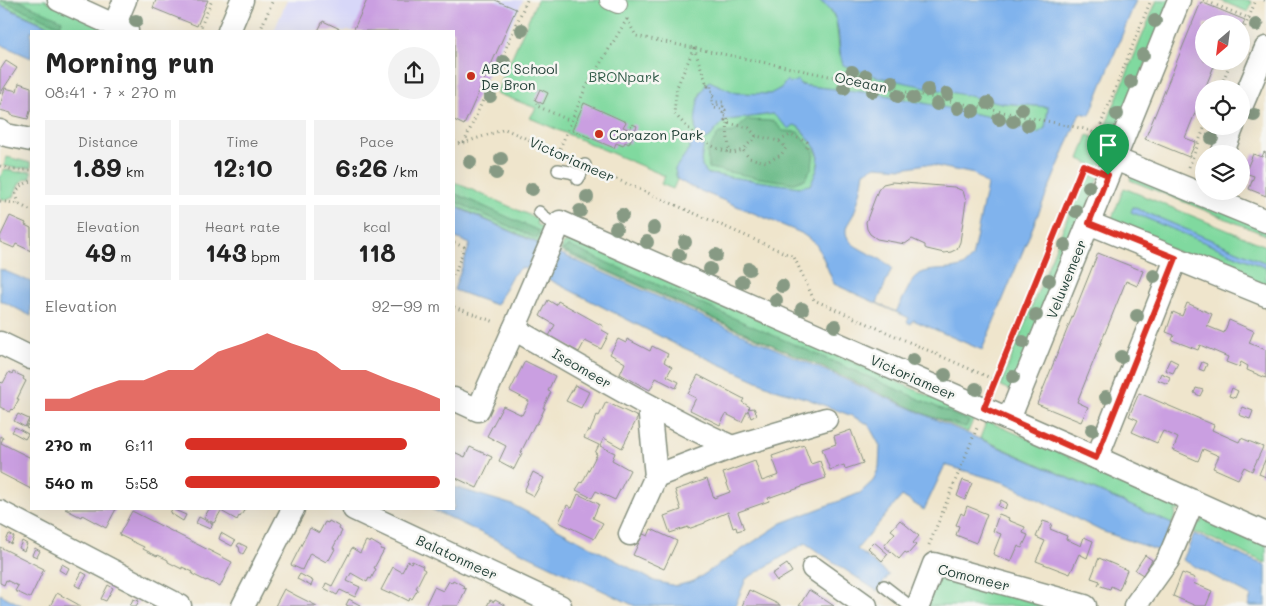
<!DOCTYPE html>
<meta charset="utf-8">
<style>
body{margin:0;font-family:Mali,sans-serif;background:#f2f2f2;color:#222;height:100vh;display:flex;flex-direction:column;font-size:19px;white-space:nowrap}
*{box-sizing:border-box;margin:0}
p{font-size:16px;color:#767676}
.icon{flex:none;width:28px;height:28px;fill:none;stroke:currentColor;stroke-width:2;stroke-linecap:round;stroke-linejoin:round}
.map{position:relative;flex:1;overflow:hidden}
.side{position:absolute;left:30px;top:30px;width:425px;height:480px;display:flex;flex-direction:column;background:#fff;border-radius:0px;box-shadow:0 5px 20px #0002}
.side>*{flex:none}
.needle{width:32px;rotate:208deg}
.fabs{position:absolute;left:1195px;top:15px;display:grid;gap:10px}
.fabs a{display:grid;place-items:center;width:55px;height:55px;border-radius:50%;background:#fff;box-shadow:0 5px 20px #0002;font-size:25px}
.pin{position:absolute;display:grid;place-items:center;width:42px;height:42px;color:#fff;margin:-51px -21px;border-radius:50% 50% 50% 0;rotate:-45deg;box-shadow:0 0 5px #0007}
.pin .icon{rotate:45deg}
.round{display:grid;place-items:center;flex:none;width:52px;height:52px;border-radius:26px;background:#f2f2f2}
.overview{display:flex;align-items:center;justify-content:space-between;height:85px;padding:0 15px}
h1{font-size:28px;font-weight:700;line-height:38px}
.metrics{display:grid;grid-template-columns:repeat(3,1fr);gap:8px;height:85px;padding:5px 15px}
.metrics div{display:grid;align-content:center;border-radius:0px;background:#f2f2f2;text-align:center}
.metrics b{font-size:25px;font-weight:700}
.metrics small{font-size:14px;font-weight:400}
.metrics p{font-size:14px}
.chart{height:140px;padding:10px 15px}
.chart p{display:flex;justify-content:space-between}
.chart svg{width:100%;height:90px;margin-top:5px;fill:#d93025;opacity:.7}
ul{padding:0 15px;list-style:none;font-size:16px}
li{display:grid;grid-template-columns:80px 60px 1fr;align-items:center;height:38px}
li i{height:12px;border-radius:6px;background:#d93025}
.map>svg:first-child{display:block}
.built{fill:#d7d7f8}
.green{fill:#80d99f;stroke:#508b6a}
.forest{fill:#68b986;stroke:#447b5d}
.water{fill:#80b3ed;stroke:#507890;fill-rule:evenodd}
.building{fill:#ca9fe1}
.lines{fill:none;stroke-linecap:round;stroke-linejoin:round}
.service-casing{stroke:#879180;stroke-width:14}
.pedestrian-casing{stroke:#879180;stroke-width:20}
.minor-casing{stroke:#879180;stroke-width:25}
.path{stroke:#879180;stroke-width:3;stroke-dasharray:1 4;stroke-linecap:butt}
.service{stroke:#fff;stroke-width:11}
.pedestrian{stroke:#fff;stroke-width:18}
.minor{stroke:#fff;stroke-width:22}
.tree{fill:#879a84}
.route-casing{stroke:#fff;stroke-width:10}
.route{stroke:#d93025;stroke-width:6}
.poi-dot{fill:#c8321e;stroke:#f6f6f2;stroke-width:2}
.labels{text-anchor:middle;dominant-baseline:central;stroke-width:5;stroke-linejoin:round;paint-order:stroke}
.poi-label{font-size:14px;fill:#1f3d34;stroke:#f6f6f2;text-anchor:start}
.park-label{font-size:14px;fill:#325c49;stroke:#f6f6f2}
.street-label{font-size:14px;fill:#1f3d34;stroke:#f6f6f2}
</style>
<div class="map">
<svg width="1266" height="606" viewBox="0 0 1266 606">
<rect width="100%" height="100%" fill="#f6f6f2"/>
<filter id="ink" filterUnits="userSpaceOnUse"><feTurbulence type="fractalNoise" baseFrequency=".02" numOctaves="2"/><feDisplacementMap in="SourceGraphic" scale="10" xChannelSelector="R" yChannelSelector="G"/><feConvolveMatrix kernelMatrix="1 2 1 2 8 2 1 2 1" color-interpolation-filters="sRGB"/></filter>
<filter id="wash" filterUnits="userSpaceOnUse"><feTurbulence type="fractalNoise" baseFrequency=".0096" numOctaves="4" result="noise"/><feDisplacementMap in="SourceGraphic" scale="20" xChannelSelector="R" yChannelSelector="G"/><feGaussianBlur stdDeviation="1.12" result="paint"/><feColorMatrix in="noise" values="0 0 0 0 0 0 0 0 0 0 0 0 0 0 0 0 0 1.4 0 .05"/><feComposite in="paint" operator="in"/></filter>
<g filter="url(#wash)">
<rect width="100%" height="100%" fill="#efe5cc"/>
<path class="built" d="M287 0H523L464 125 454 121V31H274Z"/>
<g class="green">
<path d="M0 0H45L112 30V31H61L0 4Z"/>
<path d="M537 0H818L830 9 836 20 840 56 1002 103 1048 107 1045 128 1038 133 990 117 880 94 808 86 794 82 790 83 787 81 781 88 770 94 736 93 709 81 700 94 695 125 696 133 707 140 722 123 728 120 773 114 789 128 794 125 797 126C817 147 826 158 810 185L799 187 708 174 702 167 701 160 704 144 689 149 675 169 677 180 673 189 661 184 665 176 530 118 536 108 496 93Z"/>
<path d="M1157 0H1171L1116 138 1103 132Z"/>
<path d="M1219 0H1248L1252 2 1248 12Z"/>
<path d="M1088 135 1112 146 1100 168 1079 159Z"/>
<path d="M7 157 31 163V168H14L4 166Z"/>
<path d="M4 169 17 172 31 171V178C19 179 17 187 14 197L7 200 0 198V178Z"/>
<path d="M1132 173 1266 226V235L1130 180Z"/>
<path d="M1091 175 1099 178 1012 391 1000 386 1083 179 1087 176Z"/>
<path d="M454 182 538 219 536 224 546 229 539 243 454 205Z"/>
<path d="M1124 188 1266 246V263L1133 207 1132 212 1266 268V290L1110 223Z"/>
<path d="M570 235 974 416V420H973L968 432 560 251 564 243H567V240L564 239 565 237Z"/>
<path d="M988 421 1178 505 1179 512 1175 510 1174 512 1176 513 1172 524 980 438 985 425 984 424Z"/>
<path d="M1204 514 1266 541V563L1201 534 1193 532 1197 522 1201 523Z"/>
<path d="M939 576 1046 606H926Z"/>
</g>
<g class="forest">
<path d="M0 0H18L62 20 60 26Z"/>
<path d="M747 120 774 121 783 131 798 132 814 151 812 167 805 179 794 183 754 177 709 168 707 152 719 133 734 132Z"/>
<path d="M454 193 539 231 537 239 454 201Z"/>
<path d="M569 246 969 421 966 427 932 417 562 250Z"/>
</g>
<g class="water">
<path d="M818 0H1136L1090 115 1080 113 982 350 913 320 911 324 907 322 909 318 907 317 834 284 821 253 815 243 801 233 689 186 677 179 675 169 689 149 694 137 704 144 701 160 702 167 708 174 799 187 810 185C815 176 822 162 817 151 815 147 811 142 808 138 804 133 800 126 794 125L789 129 773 114 728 120 722 123 707 140 696 133C694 116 697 93 709 81L736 93 770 94 781 88 787 80 790 83 794 82 797 80 801 85 808 86 880 94 990 117 1038 133 1045 128 1047 117 1048 107 1002 103 878 77 843 65C837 48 842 26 831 10 828 6 822 3 818 0ZM926 164 974 174 987 185 972 258C969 260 966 264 963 266 947 273 926 265 913 279L896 312 877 303 892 268C882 258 870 255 859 248 853 245 845 238 846 230 846 225 852 218 854 213 859 200 862 186 864 172L876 166 903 168Z"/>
<path d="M0 5 59 31H31V58L0 44Z"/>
<path d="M454 206 539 244 527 269 520 268 511 277 496 305 454 290 470 244 454 237Z"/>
<path d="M1133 207 1266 263V268L1131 212Z"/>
<path d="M559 253 1172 524 1160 551 1101 531 1006 483 945 465 924 510 902 496 857 549 889 575 877 591 805 543 746 579 735 606H635L431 509H454V487L513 505 523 510 654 581 676 586 694 581 782 523 860 493 873 481 879 467 880 446 868 424 852 416 808 399 775 389 673 343 548 279Z"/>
<path d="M0 269 31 282V316L0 300Z"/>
<path d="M1194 534 1266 566V606H1248L1251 596 1183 560Z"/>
<path d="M0 594 23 606H0Z"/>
</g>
<g id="blocks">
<g class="building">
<path d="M156 0H208L197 26 153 8Z"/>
<path d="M367 0H495L516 9 464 125 454 120V31H353Z"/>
<path d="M1201 2 1245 20 1241 30V24H1204V61H1216L1185 138 1196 142 1189 157 1145 139Z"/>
<path d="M323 21 340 29 339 31H318Z"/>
<path d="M6 61 17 68 0 94V70Z"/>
<path d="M19 83 31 87V111H30L28 119 11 115V113L0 110V106L5 88 17 91Z"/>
<path d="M1213 84 1218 86 1217 89H1211Z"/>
<path d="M540 89 548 93 543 104 535 100Z"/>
<path d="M584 103 626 122 623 127 630 130 632 124 637 126 629 144 625 142 623 146 616 143 614 148 572 130Z"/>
<path d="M1264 152 1266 153V196L1249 189 1254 176 1245 173 1253 154 1262 157Z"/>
<path d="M892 182 954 187 963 191 966 201 960 242 957 249 951 252 944 253 927 249 925 248V245L912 239 905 244 877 239 870 234 867 229 866 222 878 190 883 184Z"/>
<path d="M10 216 26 223 25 225 31 228V251L16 244 14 248 0 242V237Z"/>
<path d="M1098 253 1143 271 1137 286 1126 281 1077 402 1088 407 1081 422 1037 404Z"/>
<path d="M548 300 556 305 558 301 603 326 602 330 609 334 601 349 585 341 579 352 549 336 555 325 540 316Z"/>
<path d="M1187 303 1212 314 1207 326 1224 333 1229 320 1254 331 1249 343 1266 350V378L1247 370 1248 366 1241 362 1239 367 1226 362 1228 357 1200 345 1198 350 1172 340 1174 335 1166 332 1173 312 1182 316Z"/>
<path d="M618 339 626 343 627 339 650 351 652 346 668 354 664 362 672 367 667 376 679 382 676 388 656 378 650 390 620 374 625 363 610 354Z"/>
<path d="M1170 359 1178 363 1173 373 1165 370Z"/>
<path d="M525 361 555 376 548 391 551 392 543 408H545L537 424H535L521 452 522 453 514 469 499 461 506 446 487 436 503 406 522 415 529 401 510 391Z"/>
<path d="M1202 362 1207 364 1204 371 1199 369Z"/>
<path d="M9 372 12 374 13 372 24 377 23 379 26 381 17 399H19L13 410 12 409 10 412 0 407V382L3 383Z"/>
<path d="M1161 373 1170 377 1168 384 1158 380Z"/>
<path d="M698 375 744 399 742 402 750 407 748 409 754 408 757 415 751 418 748 410 742 422 726 414 720 425 690 410 696 398 688 394Z"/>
<path d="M575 385 589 392 581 408 566 401Z"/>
<path d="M1196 388 1203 390 1200 396 1194 393Z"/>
<path d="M1232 388 1238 391 1235 398 1229 396Z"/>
<path d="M1139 393 1214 425 1212 430 1239 442 1241 438 1263 447 1252 471 1244 467 1238 479 1213 468 1219 456 1203 449 1198 461 1173 450 1178 438 1170 434 1163 431 1157 443 1132 432 1138 420 1129 416Z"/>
<path d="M606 402 638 417 622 448 604 438 600 446 615 453 612 460 630 470 615 500 596 491 592 498 576 490 581 482 582 483 597 454 595 453 599 445 584 438 588 430 590 431 597 415 599 416Z"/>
<path d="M1243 407 1253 411 1250 419 1239 415Z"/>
<path d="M18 414 29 419 25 427 14 421Z"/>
<path d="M31 418V430L26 428Z"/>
<path d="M15 427 28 434 25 439 12 432Z"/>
<path d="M851 430 863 463 845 469 844 465 830 470 822 449 836 444 834 436Z"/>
<path d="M0 436 3 438 1 443 31 458V489L0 473Z"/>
<path d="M804 445 811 464 820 461 826 478 802 486V487L785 493V492L768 498 769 501 738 512 744 529 737 531 736 527 733 528 728 512 705 522V523L688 529V527L670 533 664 516 681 510 675 490 707 479 714 498 730 492 723 473 755 461 762 481 779 475 772 456Z"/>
<path d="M470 447 492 457 477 488 454 477V452L465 457Z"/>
<path d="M1266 458V477L1259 474Z"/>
<path d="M533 472 544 478 534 496 524 491Z"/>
<path d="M963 480 972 483 965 500 957 496Z"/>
<path d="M578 494 599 504 593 518 603 523 594 539 559 522 567 505 572 508Z"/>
<path d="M1001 500 1007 503 1005 509 998 506Z"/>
<path d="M967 506 987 514 976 543 956 535 959 526 956 525 961 513 964 515Z"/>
<path d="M65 509H116L106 528 82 515 81 517Z"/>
<path d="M172 509 186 515 183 521 170 513Z"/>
<path d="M209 509H245L240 517 239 516 237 520 221 511 214 523 204 518Z"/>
<path d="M132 511 232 562 220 587 207 580 206 581 192 574 193 572 182 567V569L168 562V560L158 555 157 556 143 549 144 547 119 535Z"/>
<path d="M999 514 1009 518 1008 520 1025 527 1023 533 1028 535 1022 548 1018 546 1011 562 993 554 1001 534 993 531Z"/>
<path d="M199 517 213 524 210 529 196 523Z"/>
<path d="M900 520 919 536 913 543 916 545 908 554 905 552 899 559 884 546 895 533 891 530Z"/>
<path d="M329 521 340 527 339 529 342 531 333 548 335 549 329 560 328 559 326 562 310 553 302 570 291 565 310 528 319 533 325 522 328 523Z"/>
<path d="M1043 521 1052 524 1050 529 1067 536 1066 539 1081 546 1084 537 1093 541 1087 558 1079 554 1070 574 1036 561 1045 541 1036 537Z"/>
<path d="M651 529 677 541 664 569 633 555 643 534 648 536Z"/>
<path d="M221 533 235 541 232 546 219 539Z"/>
<path d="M9 534 14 537 11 544 6 541Z"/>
<path d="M22 541 27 544 24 551 19 548Z"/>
<path d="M366 541 370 543 371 541 381 547 380 549 384 550 374 568 376 569 371 579 369 578 367 582 351 573 347 581 360 587 355 597 340 590 337 595 324 588 326 583 332 586 352 548 360 553Z"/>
<path d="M874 542 888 554 882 561 868 548Z"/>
<path d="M239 543 247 547 243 554 240 552 239 547 237 546Z"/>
<path d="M0 547 44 569 30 598 15 591 18 586 6 580 4 585 0 583Z"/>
<path d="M35 548 40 551 37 557 32 555Z"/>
<path d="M1145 555 1152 560 1143 575 1135 570Z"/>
<path d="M1099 558 1127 570 1119 590 1111 586 1110 589 1098 585 1100 581 1091 578Z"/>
<path d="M408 561 411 563 412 561 423 566 422 568 425 570 416 588 418 589 412 599 410 598 409 601 391 592 390 594 381 590 393 567 402 572Z"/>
<path d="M62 564 69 568 66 574 59 570Z"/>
<path d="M787 564 792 572 777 581 772 574Z"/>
<path d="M82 572 87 575 80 588 75 585Z"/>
<path d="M1182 573 1195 578 1193 583 1212 591 1206 606H1196L1173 596Z"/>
<path d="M300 574 313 581 311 586 297 579Z"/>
<path d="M453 580 464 586 463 588 466 589 458 606H425L434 587 443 591 449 581 452 582Z"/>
<path d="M108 585 113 588 106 601 101 599Z"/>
<path d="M284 589 297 596 317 606H275Z"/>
<path d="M749 590 780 605V606H742Z"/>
<path d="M809 590 825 600 834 606H799Z"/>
<path d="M57 593 70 600 81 606H50Z"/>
<path d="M133 599 139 601 136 606H130Z"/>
<path d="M349 599 356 603 362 606H349L346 605Z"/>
<path d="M490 600 494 602 495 600 506 606H487Z"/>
</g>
</g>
</g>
<g filter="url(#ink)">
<use href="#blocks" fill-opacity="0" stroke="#879180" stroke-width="1"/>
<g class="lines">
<defs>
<g id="service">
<path d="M558 170 570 172 580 176"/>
<path d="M578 179 585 165"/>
<path d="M539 212 547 220 558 225"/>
<path d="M884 586 906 603 913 606"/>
</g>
<path id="pedestrian" d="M609 0 618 4"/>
<g id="minor">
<path d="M59 0 127 31"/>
<path d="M114 26 125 0"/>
<path d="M229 31 242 0"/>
<path d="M1241 107 1266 48"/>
<path d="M0 131 6 135 31 140"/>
<path d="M1222 154 1233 126"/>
<path d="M1115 159 1266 221"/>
<path d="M1089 223 1266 295"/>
<path d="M514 329C586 370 657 413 732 447L826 419"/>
<path d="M0 343 31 358"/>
<path d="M454 399 478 410 514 329 560 222 1097 458 1266 534"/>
<path d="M649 406 656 476 732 447"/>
<path d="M1009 419 1179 0"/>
<path d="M1097 458 1176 259"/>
<path d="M354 509 560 606"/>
<path d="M0 512 180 606"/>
<path d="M630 534 656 476"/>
<path d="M813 568 866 606"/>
<path d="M243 606 293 509"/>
<path d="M918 606 934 564 1085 606"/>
<path d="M1135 606 1168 560 1193 501"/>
</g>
</defs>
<use href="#service" class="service-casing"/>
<use href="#pedestrian" class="pedestrian-casing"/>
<use href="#minor" class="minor-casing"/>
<g class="path">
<path d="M1203 0 1266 25"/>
<path d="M1264 0 1266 1"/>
<path d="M627 19 636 36 1085 129 1103 137"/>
<path d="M199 31 212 0"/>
<path d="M260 31 273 0"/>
<path d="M1241 36 1256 0"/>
<path d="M694 48 677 87 674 113C689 130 706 147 729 152"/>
<path d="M694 48 707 85"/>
<path d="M706 84 708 83V86L711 85V91H713L714 94 711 96 714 98 712 100 713 105 715 102H723V106L717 105 715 108 722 109 725 110V113H723V116H726L725 120 728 118V123L749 128 756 136 779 141 790 135 807 142V149"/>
<path d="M1220 89 1231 61"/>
<path d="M538 103 537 106 571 121"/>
<path d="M728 123C726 133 729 142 729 152L733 153 743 150"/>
<path d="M1097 134 1151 0"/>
<path d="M756 136 743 150 749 158 766 162 781 155 786 148 779 141"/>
<path d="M454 141 460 144 505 129 560 154"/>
<path d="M464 143 527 0"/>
<path d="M558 153 585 89 627 19"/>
<path d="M0 166 14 170H31"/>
<path d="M1189 167 1205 126"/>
<path d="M598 171 794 257 814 300 995 380"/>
<path d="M0 201 19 204 31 211"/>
<path d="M19 204 16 194 20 186 31 181"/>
<path d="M454 243 464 247 454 277"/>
<path d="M454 307 495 322"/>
<path d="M991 389 1083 165 1090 168"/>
<path d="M929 545 977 428"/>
</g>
<use href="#service" class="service"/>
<use href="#pedestrian" class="pedestrian"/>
<use href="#minor" class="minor"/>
</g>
<g class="tree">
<circle cx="136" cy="21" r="7"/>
<circle cx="1155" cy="21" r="7"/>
<circle cx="1256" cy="25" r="7"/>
<circle cx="522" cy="30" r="7"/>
<circle cx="1143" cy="55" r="7"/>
<circle cx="504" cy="62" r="7"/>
<circle cx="852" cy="72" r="7"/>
<circle cx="866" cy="76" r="7"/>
<circle cx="892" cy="82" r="7"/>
<circle cx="1131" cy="82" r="7"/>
<circle cx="844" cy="88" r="7"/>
<circle cx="928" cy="90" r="7"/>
<circle cx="873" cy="91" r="7"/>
<circle cx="947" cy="94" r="7"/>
<circle cx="490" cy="96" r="7"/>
<circle cx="898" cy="96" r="7"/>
<circle cx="913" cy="98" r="7"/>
<circle cx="988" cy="103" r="7"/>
<circle cx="937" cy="104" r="7"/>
<circle cx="958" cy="108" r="7"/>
<circle cx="1022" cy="109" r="7"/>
<circle cx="973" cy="111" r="7"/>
<circle cx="1117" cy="114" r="7"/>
<circle cx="1254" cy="115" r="7"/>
<circle cx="999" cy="119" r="7"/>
<circle cx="1013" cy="121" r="7"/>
<circle cx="1028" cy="125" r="7"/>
<circle cx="1212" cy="138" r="7"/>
<circle cx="1102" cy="152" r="7"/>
<circle cx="501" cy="159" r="7"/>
<circle cx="470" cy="162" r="7"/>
<circle cx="496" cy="173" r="7"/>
<circle cx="1089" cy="187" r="7"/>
<circle cx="532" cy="189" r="7"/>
<circle cx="587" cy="197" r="7"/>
<circle cx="580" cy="211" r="7"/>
<circle cx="1076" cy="211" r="7"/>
<circle cx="622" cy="215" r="7"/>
<circle cx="616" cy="228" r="7"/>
<circle cx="654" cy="228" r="7"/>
<circle cx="647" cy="242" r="7"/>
<circle cx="685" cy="242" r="7"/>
<circle cx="1065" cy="245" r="7"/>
<circle cx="679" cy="255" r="7"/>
<circle cx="716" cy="255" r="7"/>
<circle cx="710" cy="269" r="7"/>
<circle cx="749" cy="269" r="7"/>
<circle cx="1154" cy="276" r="7"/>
<circle cx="1049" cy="280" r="7"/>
<circle cx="742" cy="282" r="7"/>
<circle cx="782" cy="286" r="7"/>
<circle cx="776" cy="300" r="7"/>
<circle cx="802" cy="309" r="7"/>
<circle cx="1036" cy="315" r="7"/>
<circle cx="1137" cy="316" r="7"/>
<circle cx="835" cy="326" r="7"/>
<circle cx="1023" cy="342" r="7"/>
<circle cx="1121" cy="357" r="7"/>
<circle cx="913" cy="360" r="7"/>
<circle cx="945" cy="375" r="7"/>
<circle cx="1013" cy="377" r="7"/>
<circle cx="976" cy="389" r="7"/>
<circle cx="1106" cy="397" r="7"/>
<circle cx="1092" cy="430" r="7"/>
</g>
</g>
<g class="lines" filter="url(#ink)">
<defs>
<path id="route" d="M1083 165 1108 175 1089 223 1176 258 1096 458 984 408Z"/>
</defs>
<use href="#route" class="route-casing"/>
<use href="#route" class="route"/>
</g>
<g class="poi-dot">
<circle cx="471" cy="76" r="5"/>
<circle cx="599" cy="134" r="5"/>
</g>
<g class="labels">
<g class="poi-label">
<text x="481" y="68">ABC School<tspan x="481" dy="16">De Bron</tspan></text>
<text x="609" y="134">Corazon Park</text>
</g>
<g class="park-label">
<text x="624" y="76">BRONpark</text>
</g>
<g class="street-label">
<text transform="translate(861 82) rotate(12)">Oceaan</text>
<text transform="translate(572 159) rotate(24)">Victoriameer</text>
<text transform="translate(1066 279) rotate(-68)">Veluwemeer</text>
<text transform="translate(582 368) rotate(30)">Iseomeer</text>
<text transform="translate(913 377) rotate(24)">Victoriameer</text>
<text transform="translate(457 557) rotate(25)">Balatonmeer</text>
<text transform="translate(974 577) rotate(14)">Comomeer</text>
</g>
</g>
</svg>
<div class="fabs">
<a><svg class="needle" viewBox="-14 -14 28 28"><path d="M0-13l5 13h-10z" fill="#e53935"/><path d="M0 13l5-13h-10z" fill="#767676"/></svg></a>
<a><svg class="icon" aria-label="locate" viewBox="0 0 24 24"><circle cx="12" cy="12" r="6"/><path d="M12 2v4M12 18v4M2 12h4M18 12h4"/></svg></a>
<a><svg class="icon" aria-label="layers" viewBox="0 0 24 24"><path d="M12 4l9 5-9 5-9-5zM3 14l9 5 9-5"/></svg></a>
</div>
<div class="pin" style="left:1108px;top:175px;background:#1e9e55"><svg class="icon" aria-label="arrive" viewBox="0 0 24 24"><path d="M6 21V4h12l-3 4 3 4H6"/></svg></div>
<section class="side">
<div class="overview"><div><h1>Morning run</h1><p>08:41 · 7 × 270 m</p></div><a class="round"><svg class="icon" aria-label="share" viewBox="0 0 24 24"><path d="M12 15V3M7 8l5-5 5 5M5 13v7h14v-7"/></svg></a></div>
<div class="metrics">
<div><p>Distance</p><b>1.89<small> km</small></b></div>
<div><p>Time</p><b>12:10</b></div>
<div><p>Pace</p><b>6:26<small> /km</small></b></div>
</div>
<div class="metrics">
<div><p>Elevation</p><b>49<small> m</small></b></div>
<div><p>Heart rate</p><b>143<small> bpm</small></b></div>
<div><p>kcal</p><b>118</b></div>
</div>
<div class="chart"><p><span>Elevation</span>92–99 m</p>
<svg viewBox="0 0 160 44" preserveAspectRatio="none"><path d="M0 44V38L10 38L20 33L30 29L40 29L50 24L60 24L70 15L80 11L90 6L100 11L110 15L120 24L130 24L140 29L150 33L160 38V44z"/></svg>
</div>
<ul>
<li><b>270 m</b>6:11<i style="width:87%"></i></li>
<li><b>540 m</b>5:58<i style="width:100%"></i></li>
</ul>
</section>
</div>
